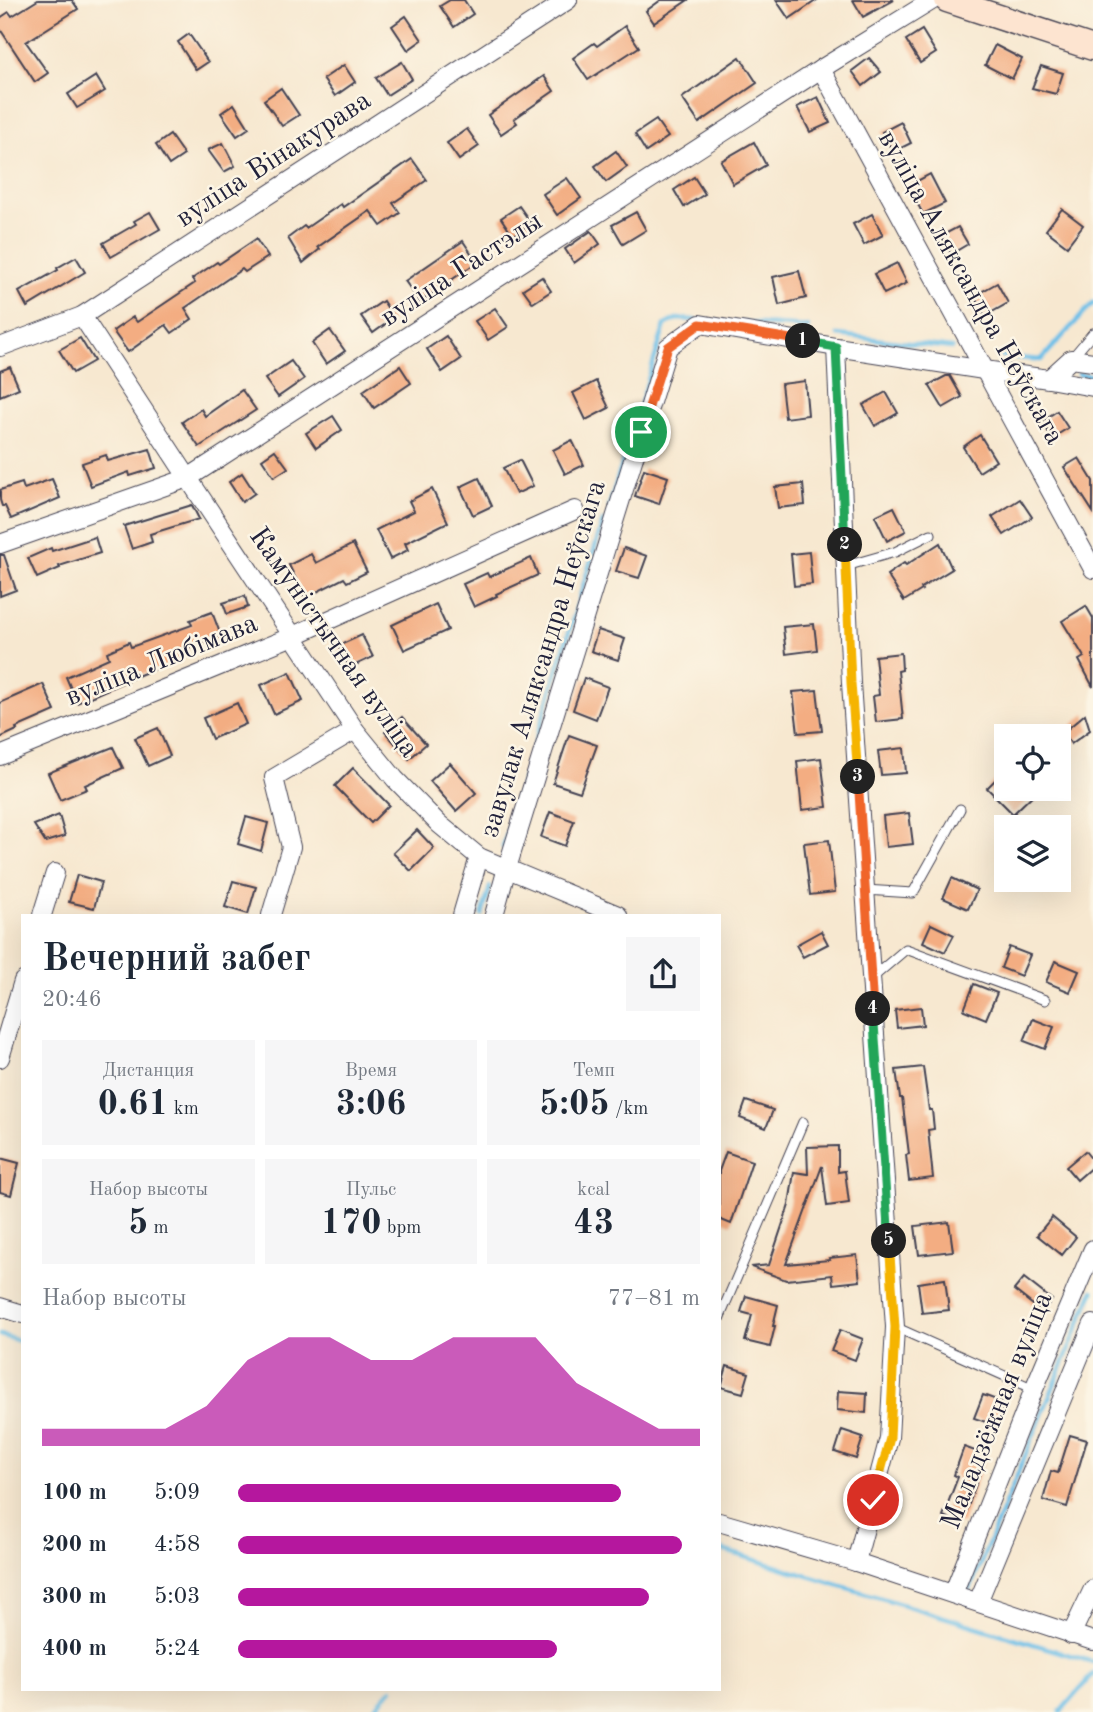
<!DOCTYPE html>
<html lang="ru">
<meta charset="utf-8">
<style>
body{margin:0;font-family:"Old Standard TT",serif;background:#f6f6f7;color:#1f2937;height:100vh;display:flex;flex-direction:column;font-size:26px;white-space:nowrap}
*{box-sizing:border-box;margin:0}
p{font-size:23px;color:#747a83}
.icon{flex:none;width:38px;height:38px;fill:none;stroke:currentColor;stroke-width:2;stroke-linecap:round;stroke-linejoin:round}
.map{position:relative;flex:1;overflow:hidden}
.panel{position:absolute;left:21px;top:914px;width:700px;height:777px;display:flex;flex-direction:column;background:#fff;border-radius:0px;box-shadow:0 7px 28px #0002}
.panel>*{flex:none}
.fabs{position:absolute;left:994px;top:724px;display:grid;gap:14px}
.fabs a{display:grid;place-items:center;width:77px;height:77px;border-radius:0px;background:#fff;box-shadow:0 7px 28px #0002;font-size:35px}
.pin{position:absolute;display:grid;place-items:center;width:60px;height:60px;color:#fff;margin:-30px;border:4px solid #fff;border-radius:50%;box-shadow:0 2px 7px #0007}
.km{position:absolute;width:35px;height:35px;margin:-18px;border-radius:50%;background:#222;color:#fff;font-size:19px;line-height:35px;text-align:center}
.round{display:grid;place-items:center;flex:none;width:74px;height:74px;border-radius:0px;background:#f6f6f7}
.summary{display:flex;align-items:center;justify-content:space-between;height:119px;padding:0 21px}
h1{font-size:38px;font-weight:800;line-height:52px}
.figures{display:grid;grid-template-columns:repeat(3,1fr);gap:10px;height:119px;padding:7px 21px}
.figures div{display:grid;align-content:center;border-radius:0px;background:#f6f6f7;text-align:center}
.figures b{font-size:35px;font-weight:800}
.figures small{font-size:19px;font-weight:400}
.figures p{font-size:19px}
.chart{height:196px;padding:14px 21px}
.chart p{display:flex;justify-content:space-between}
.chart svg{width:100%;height:126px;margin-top:7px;fill:#b5179e;opacity:.7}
ul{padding:0 21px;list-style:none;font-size:23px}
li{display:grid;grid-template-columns:112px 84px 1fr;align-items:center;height:52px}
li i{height:18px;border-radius:9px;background:#b5179e}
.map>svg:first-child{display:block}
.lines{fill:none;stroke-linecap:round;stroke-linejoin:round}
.stream{stroke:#6cbfe8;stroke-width:4.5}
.building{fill:#f3ad82}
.lane-casing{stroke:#424051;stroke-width:11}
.street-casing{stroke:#424051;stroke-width:20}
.secondary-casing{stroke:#424051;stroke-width:27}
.lane{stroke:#fff;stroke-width:9}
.street{stroke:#fff;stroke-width:18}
.secondary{stroke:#fde4d0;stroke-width:24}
.split-1-casing{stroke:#fff;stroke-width:14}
.split-2-casing{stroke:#fff;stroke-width:14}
.split-3-casing{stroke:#fff;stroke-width:14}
.split-4-casing{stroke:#fff;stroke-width:14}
.split-5-casing{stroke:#fff;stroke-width:14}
.split-6-casing{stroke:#fff;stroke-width:14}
.split-1{stroke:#f0652b;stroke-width:9}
.split-2{stroke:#22a559;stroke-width:9}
.split-3{stroke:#f5b400;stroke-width:9}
.split-4{stroke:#f0652b;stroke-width:9}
.split-5{stroke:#22a559;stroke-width:9}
.split-6{stroke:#f5b400;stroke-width:9}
.labels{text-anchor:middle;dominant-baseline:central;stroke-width:5;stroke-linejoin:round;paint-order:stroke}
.street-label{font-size:28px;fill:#22223b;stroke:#fcf5e5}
</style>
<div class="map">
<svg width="1093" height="1712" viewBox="0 0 1093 1712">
<rect width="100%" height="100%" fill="#fcf5e5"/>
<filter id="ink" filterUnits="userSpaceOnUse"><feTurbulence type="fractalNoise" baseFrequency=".0143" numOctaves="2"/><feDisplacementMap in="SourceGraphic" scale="14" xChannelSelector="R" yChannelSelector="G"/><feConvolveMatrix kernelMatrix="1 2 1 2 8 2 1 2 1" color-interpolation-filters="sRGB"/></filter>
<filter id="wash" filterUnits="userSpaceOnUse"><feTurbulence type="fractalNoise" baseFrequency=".00686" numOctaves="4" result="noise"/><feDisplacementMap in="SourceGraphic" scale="28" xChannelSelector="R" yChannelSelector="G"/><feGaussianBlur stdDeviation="1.57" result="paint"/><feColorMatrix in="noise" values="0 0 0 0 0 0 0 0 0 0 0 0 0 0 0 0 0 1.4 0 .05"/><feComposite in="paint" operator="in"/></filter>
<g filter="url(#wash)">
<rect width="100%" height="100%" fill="#f7e8d0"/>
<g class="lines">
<g class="stream">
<path d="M744 323 808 327"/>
<path d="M838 335 952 348"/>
<path d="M999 356 1041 360 1093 303"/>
<path d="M1079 374 1093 376"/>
<path d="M609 506 665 325 676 319 697 320"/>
<path d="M503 847 603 521"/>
<path d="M482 915 490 887"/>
<path d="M0 1335 23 1342"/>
<path d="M719 1549 1093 1662"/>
<path d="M970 1589 1093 1291"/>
<path d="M371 1712 392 1689"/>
<path d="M1060 1712 1093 1674"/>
</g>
</g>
<g id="blocks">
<g class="building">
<path d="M38 0H72L78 9 26 42 48 73 35 82 0 29V18L9 12 12 16Z"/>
<path d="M450 0H464L473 14 454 27 440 6Z"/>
<path d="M661 0H688L654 23 646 11Z"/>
<path d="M776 0H817L789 19Z"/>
<path d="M853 0H894L863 17Z"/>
<path d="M406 16 422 40 408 50 392 26Z"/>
<path d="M625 26 639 47 588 80 573 58 594 43 597 46Z"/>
<path d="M922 30 936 53 920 63 906 40Z"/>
<path d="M189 34 208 62 196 70 178 42Z"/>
<path d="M995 45 1022 59 1012 79 985 65Z"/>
<path d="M740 57 757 83 699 123 682 98Z"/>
<path d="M869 58 881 72 863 86 852 71Z"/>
<path d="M402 62 412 79 387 95 376 78Z"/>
<path d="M344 65 355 82 335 96 323 79Z"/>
<path d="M1041 66 1063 73 1056 94 1032 88Z"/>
<path d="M96 76 105 91 77 108 68 94Z"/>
<path d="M544 76 554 91 514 119 517 123 501 134 488 115Z"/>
<path d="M281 88 299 115 282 126 264 100Z"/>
<path d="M818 97 830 123 810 132 797 107Z"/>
<path d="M234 104 249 128 237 136 221 113Z"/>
<path d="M656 120 668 137 646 152 635 134Z"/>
<path d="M901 122 911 143 893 152 882 132Z"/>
<path d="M467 129 479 146 459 160 447 143Z"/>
<path d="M170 135 184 155 169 165 156 145Z"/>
<path d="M754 142 766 165 733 184 721 161Z"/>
<path d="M223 143 235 166 224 172 208 150Z"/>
<path d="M616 151 627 167 606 182 595 166Z"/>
<path d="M412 159 427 180 393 203 400 213 381 226 370 211 318 247 320 249 303 263 288 238 304 226 306 228 341 204 343 207Z"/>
<path d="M930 174 945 203 923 214 908 186Z"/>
<path d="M694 177 705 194 684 207 674 190Z"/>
<path d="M567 178 581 198 557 215 543 194Z"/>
<path d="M519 206 531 223 513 236 501 218Z"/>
<path d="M1062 209 1083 225 1067 246 1046 230Z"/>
<path d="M150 212 160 229 111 257 103 243 136 224 134 221Z"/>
<path d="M636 212 646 230 623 244 612 225Z"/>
<path d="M872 214 883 235 864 245 853 224Z"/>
<path d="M958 227 968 244 951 254 941 236Z"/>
<path d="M591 231 600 244 574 263 565 249Z"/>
<path d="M256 239 268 257 245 272 242 269 185 308 192 319 172 333 166 325 128 352 113 331 133 317 137 322 195 283 192 279 217 262 219 264Z"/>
<path d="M463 241 477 262 420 302 405 281Z"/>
<path d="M76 257 85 272 27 307 19 292 58 270 57 268Z"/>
<path d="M897 263 907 283 884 294 874 274Z"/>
<path d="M799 271 806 298 779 305 773 277Z"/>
<path d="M542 277 551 291 533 303 523 289Z"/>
<path d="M997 283 1008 303 985 316 974 296Z"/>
<path d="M383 301 394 318 373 333 361 316Z"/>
<path d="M495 308 508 327 488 340 475 321Z"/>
<path d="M330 330 345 351 326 364 312 343Z"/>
<path d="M446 336 461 359 442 372 427 349Z"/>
<path d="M80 338 94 361 73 373 59 350Z"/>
<path d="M291 361 304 379 278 397 265 379Z"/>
<path d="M400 366 411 383 374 408 363 391Z"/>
<path d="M10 367 19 388 0 396V371Z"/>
<path d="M946 376H950L962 397 943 408 929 385Z"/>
<path d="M596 381 609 408 586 420 573 393Z"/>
<path d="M805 381 808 415 785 418 781 384Z"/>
<path d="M242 390 256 410 199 447 182 422 201 409 205 416Z"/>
<path d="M886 392 898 413 875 426 863 405Z"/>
<path d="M1057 411 1068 428 1052 438 1042 421Z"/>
<path d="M333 416 342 430 316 448 306 433Z"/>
<path d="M980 435 996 461 979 472 963 447Z"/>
<path d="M572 440 584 465 565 474 553 450Z"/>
<path d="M150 449 156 468 130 476 129 472 91 486 82 463 106 455 108 461Z"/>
<path d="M275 450 288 468 274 477 262 459Z"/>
<path d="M1079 458 1093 481V512L1064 467Z"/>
<path d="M520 460 533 486 516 494 503 468Z"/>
<path d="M644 469 668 477 659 504 635 496Z"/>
<path d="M242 473 255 493 242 502 229 482Z"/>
<path d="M479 478 492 506 473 515 460 487Z"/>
<path d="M52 479 60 498 11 519 5 506H2L0 500V490L22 483 24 489Z"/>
<path d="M803 484 805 505 778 508 775 487Z"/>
<path d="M432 489 448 522 405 543 408 550 390 559 376 530 414 511 409 501Z"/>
<path d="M1020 499 1032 517 1004 535 992 517Z"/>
<path d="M192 505 199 519 150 534 152 542 132 549 124 526Z"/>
<path d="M894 507 906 531 887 541 875 516Z"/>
<path d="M95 537 100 553 59 566 60 568 37 578 28 558 51 548 52 551Z"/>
<path d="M940 543 952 569 921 588 922 590 904 601 887 575 904 563 906 565Z"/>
<path d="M353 544 367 572 347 582 344 578 305 598 289 565 311 554 316 563Z"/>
<path d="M624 548 647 556 639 578 616 571Z"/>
<path d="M809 552 812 584 794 586 791 554Z"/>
<path d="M0 555H4L16 590 0 596Z"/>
<path d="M531 558 538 575 496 594 497 596 474 607 463 584 487 573 489 577Z"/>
<path d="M245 596 248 607 227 614 223 603Z"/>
<path d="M436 604 448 630 404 650 392 625Z"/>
<path d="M1086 606 1093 618V687L1079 660 1084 657 1062 621Z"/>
<path d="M212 612 221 636 179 651 182 659 142 674 77 703 66 677 109 658 107 652 129 642 131 647 192 625 190 620Z"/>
<path d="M814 624 817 650 786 654 783 627Z"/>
<path d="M598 630 625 639 618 660 591 651Z"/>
<path d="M362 635 373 657 349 668 338 646Z"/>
<path d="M901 653 902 670 898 671 903 719 876 722 873 696 879 695 875 656Z"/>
<path d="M290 672 303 701 274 714 261 685Z"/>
<path d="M584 678 608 687 596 719 573 710Z"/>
<path d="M43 684 55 711 16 728 17 730 0 738V703Z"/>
<path d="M817 690 822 731 798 733 793 692Z"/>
<path d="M237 703 246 724 212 739 203 718Z"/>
<path d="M1085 714 1090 730 1071 744 1064 732Z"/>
<path d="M402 717 426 744 409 759 385 732Z"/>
<path d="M158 728 170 756 148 766 135 738Z"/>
<path d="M569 735 597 745 580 792 553 783Z"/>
<path d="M113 747 123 768 85 785 87 789 60 800 48 773Z"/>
<path d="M904 748 906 773 881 775 878 751Z"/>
<path d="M821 758 827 807 802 810 797 761Z"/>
<path d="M450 763 476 793 456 811 430 781Z"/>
<path d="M353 768 389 805 371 823 335 786Z"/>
<path d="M1006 769V789H1039L1013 814 987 788Z"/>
<path d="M550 812 574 821 565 846 541 837Z"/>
<path d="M909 813 913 844 886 847 883 816Z"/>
<path d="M59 815 65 836 45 842 34 825Z"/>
<path d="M246 817 268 823 261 851 238 844Z"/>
<path d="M417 830 434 848 411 871 393 853Z"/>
<path d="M829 840 835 892 810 895 804 843Z"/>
<path d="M77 875 101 882 94 908 69 902Z"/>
<path d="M952 878 977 890 968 909 943 898Z"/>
<path d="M233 881 256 887 248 914 225 907Z"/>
<path d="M931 924 954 935 945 952 923 942Z"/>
<path d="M821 931 828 944 803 957 796 945Z"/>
<path d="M1009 947 1030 955 1021 976 1001 968Z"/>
<path d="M1055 961 1079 971 1070 992 1046 982Z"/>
<path d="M974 984 997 993 986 1019 964 1010Z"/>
<path d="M921 1007 923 1025 897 1028 895 1010Z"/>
<path d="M1033 1019 1054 1027 1045 1049 1024 1041Z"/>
<path d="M923 1067 929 1110H932L934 1129 928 1130 933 1178 909 1181 906 1155 909 1154 902 1098H900L896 1070Z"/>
<path d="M746 1101 773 1110 766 1128 740 1118Z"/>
<path d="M838 1146V1172L845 1171 849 1203 827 1206 822 1166 786 1264 830 1260 829 1258 857 1255 860 1281 833 1284 832 1275 786 1280 751 1267 769 1265 789 1205 794 1172 808 1174 807 1147Z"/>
<path d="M1085 1151 1093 1161V1166L1077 1180 1066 1167Z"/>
<path d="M726 1152 752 1161 731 1224 719 1219V1171Z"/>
<path d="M0 1158 19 1163 11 1195 0 1192Z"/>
<path d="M1052 1217 1076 1237 1062 1255 1037 1235Z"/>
<path d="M949 1222 953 1251 919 1255 915 1226Z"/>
<path d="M1024 1278 1052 1300 1042 1312 1014 1290Z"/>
<path d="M945 1279 949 1310 922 1313 918 1283Z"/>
<path d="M746 1296 778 1305 773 1326H775L770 1347 745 1341 752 1315 741 1312Z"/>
<path d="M840 1330 863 1339 855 1360 831 1351Z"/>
<path d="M727 1366 749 1373 743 1393 721 1387Z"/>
<path d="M838 1391 867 1393 866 1413 837 1410Z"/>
<path d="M983 1395 1005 1403 997 1426 974 1418Z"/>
<path d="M842 1430 863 1437 856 1459 835 1452Z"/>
<path d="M1070 1435 1087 1440 1067 1507 1043 1500 1051 1471 1058 1473Z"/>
<path d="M964 1447 986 1455 962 1524 943 1516 958 1477 954 1475Z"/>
</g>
</g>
</g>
<g filter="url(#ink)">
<use href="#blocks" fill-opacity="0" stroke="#424051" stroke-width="2"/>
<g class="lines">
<defs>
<g id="lane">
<path d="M1072 358 1093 333"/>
<path d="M846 566 895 552 931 534"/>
<path d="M865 890 913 893 960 809"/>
<path d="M872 978 906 949 1045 1000"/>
<path d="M719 1319 803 1122"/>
<path d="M895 1327 1034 1389"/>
</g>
<g id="street">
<path d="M821 69 1093 569"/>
<path d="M82 316 188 478 355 730 395 779 439 824 479 857 618 915"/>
<path d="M0 347 82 316 568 0"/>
<path d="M1049 379 1071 359 1093 362"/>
<path d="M0 544 188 478 821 69 933 0"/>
<path d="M0 756 293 636 575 510"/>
<path d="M42 915 55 873"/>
<path d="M271 915 291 847 274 778 355 730"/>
<path d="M462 915 479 857"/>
<path d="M494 915 507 868 668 347 700 324 836 347"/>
<path d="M0 1058 23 981"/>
<path d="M0 1307 23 1314"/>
<path d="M719 1522 856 1562 1093 1641"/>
<path d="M856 1562 889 1438 895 1327 851 683 836 347 984 370 1049 379 1093 387"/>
<path d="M953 1594 1034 1389 1093 1249"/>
<path d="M978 1602 1093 1324"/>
<path d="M1071 1635 1093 1589"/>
</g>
<path id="secondary" d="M947 0 1093 48"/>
</defs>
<use href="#lane" class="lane-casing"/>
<use href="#street" class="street-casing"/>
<use href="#secondary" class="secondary-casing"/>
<use href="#lane" class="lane"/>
<use href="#street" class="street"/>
<use href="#secondary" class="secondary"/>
</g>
</g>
<g class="lines" filter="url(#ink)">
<defs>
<path id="split-1" d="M641 432 668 347 700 324 803 341"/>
<path id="split-2" d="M803 341 836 347 845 545"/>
<path id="split-3" d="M845 545 851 683 858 777"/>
<path id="split-4" d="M858 777 873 1009"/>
<path id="split-5" d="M873 1009 889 1241"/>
<path id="split-6" d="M873 1500 890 1438 895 1327 889 1241"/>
</defs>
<use href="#split-1" class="split-1-casing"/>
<use href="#split-2" class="split-2-casing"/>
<use href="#split-3" class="split-3-casing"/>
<use href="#split-4" class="split-4-casing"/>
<use href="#split-5" class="split-5-casing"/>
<use href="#split-6" class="split-6-casing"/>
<use href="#split-1" class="split-1"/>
<use href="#split-2" class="split-2"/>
<use href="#split-3" class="split-3"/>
<use href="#split-4" class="split-4"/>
<use href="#split-5" class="split-5"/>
<use href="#split-6" class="split-6"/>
</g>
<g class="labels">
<g class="street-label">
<text transform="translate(274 160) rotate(-33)">вуліца Вінакурава</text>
<text transform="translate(462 270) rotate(-33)">вуліца Гастэлы</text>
<text transform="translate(970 288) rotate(61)">вуліца Аляксандра Неўскага</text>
<text transform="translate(333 643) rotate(55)">Камуністычная вуліца</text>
<text transform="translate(544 659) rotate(-73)">завулак Аляксандра Неўскага</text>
<text transform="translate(162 661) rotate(-22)">вуліца Любімава</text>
<text transform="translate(998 1411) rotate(-68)">Маладзёжная вуліца</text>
</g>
</g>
</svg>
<div class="fabs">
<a><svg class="icon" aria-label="locate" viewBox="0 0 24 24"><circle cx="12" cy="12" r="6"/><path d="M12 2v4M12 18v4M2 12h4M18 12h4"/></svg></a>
<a><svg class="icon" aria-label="layers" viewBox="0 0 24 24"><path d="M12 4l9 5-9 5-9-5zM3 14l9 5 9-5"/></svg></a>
</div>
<div class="pin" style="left:641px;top:432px;background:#1e9e55"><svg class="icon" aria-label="arrive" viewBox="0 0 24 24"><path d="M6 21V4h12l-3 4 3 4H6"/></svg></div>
<div class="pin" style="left:873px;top:1500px;background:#d93025"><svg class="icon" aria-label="check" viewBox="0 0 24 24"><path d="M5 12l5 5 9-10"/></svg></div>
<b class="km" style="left:803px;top:341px">1</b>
<b class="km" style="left:845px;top:545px">2</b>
<b class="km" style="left:858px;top:777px">3</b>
<b class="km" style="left:873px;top:1009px">4</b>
<b class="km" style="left:889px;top:1241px">5</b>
<section class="panel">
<div class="summary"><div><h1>Вечерний забег</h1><p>20:46</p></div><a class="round"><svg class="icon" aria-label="share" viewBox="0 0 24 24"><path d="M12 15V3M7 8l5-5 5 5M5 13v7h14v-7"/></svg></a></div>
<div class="figures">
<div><p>Дистанция</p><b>0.61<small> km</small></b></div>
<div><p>Время</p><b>3:06</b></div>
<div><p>Темп</p><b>5:05<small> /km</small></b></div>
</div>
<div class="figures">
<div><p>Набор высоты</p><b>5<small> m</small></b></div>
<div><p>Пульс</p><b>170<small> bpm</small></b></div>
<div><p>kcal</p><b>43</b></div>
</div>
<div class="chart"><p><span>Набор высоты</span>77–81 m</p>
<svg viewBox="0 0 160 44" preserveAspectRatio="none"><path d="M0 44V38L10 38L20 38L30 38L40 30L50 14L60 6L70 6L80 14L90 14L100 6L110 6L120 6L130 22L140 30L150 38L160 38V44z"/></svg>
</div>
<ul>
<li><b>100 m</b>5:09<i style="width:83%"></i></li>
<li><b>200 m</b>4:58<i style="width:96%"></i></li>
<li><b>300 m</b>5:03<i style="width:89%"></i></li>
<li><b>400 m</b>5:24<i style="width:69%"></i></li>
</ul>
</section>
</div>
